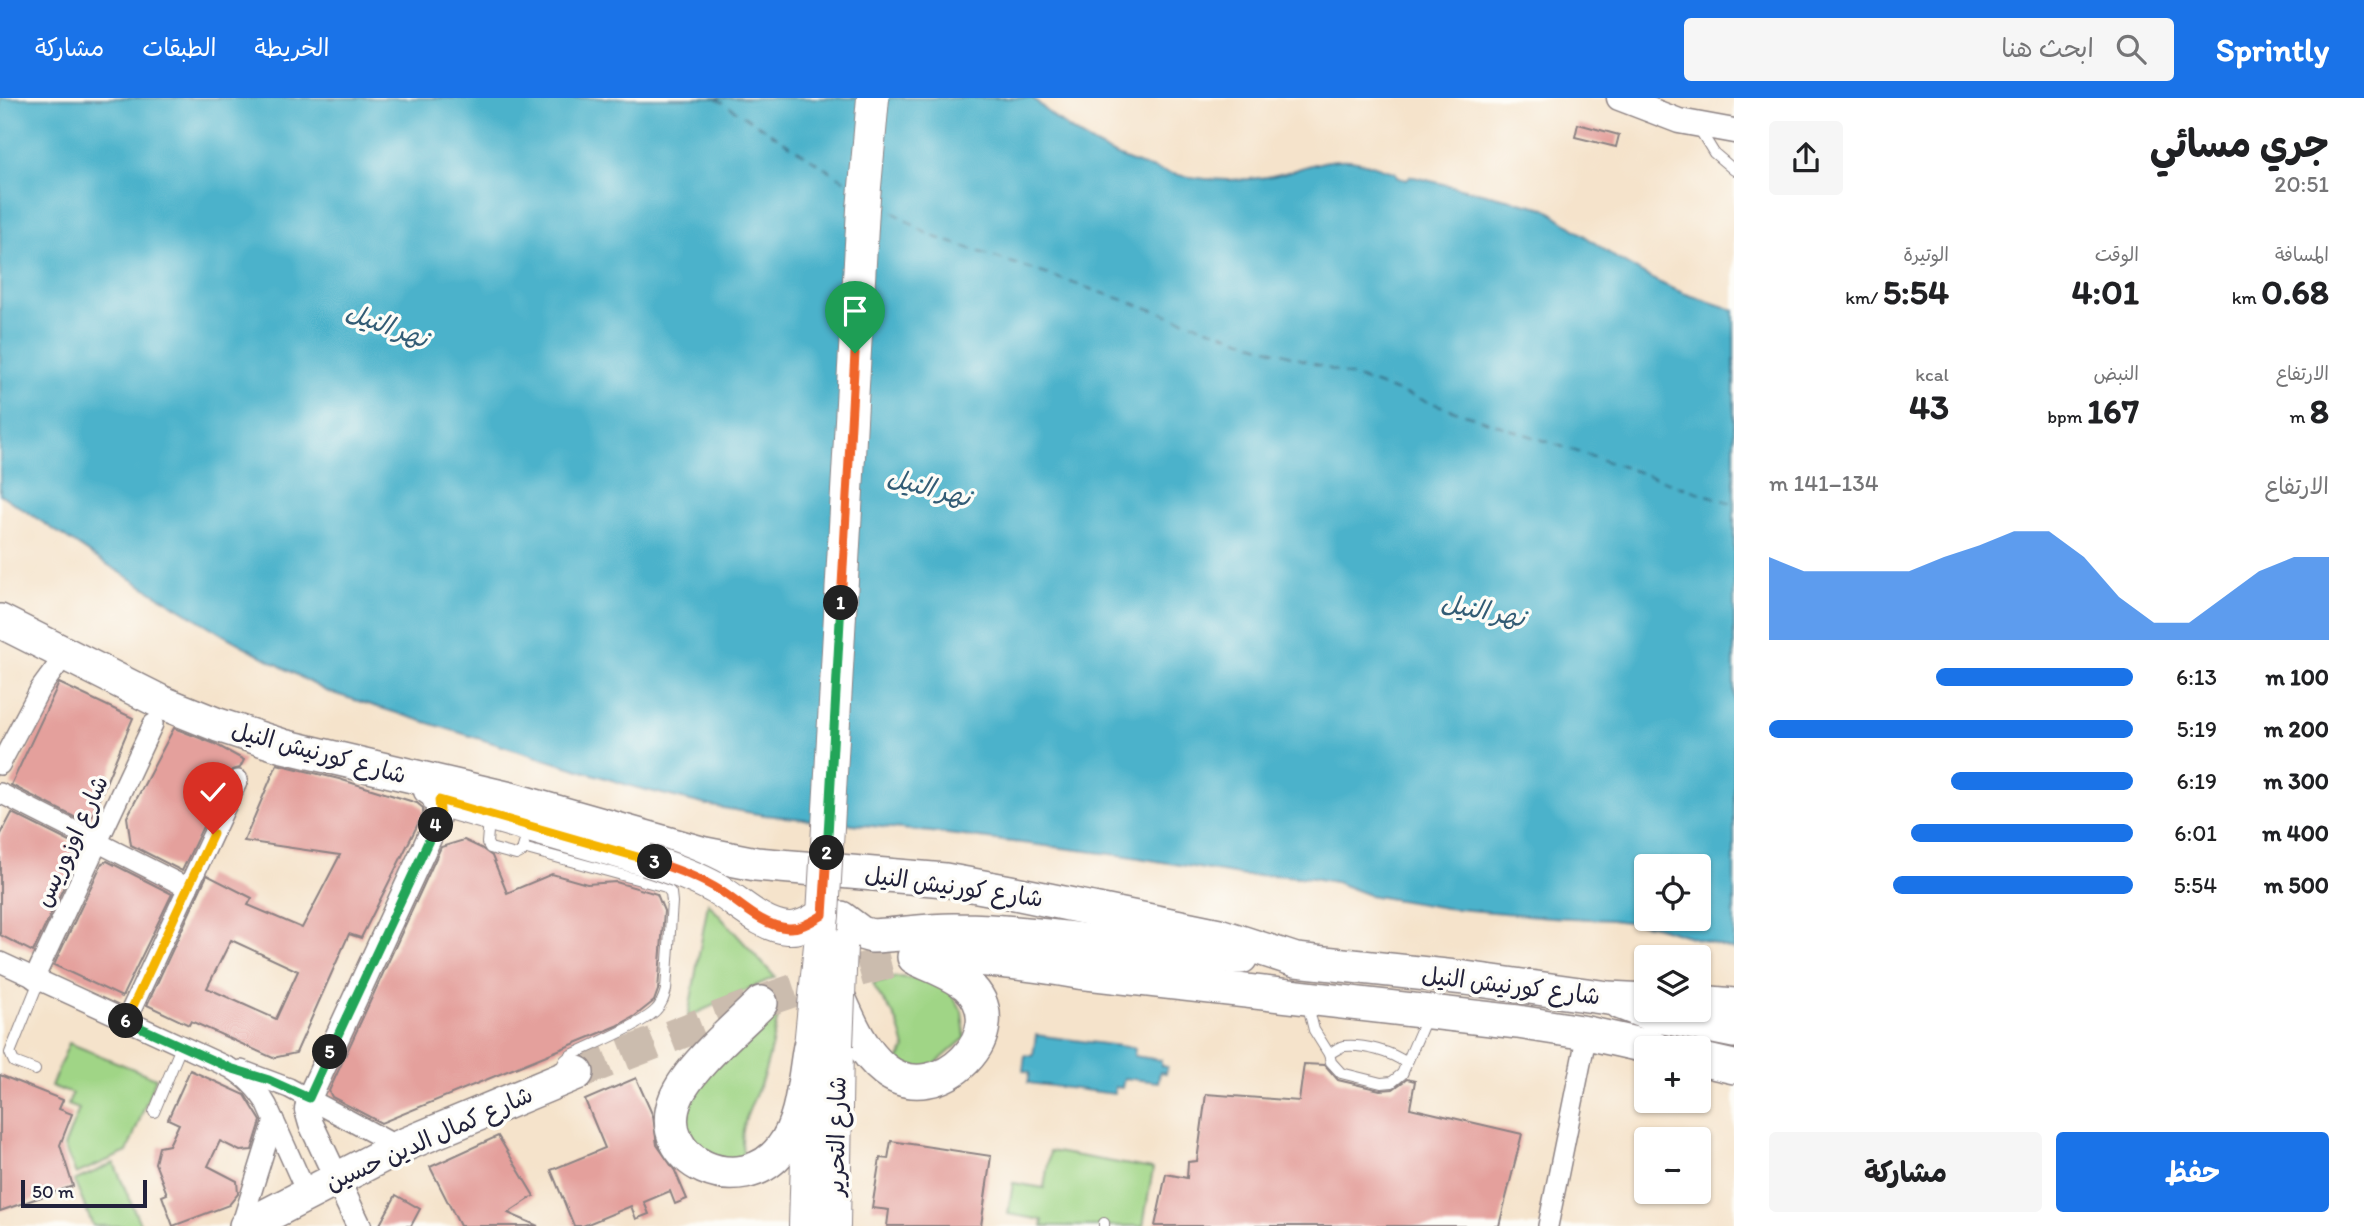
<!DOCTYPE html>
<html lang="ar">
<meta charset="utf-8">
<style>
body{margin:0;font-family:Itim,"Playpen Sans Arabic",sans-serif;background:#f6f6f6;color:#202124;direction:rtl;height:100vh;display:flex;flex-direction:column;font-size:26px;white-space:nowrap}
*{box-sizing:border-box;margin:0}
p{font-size:23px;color:#757577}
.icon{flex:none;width:38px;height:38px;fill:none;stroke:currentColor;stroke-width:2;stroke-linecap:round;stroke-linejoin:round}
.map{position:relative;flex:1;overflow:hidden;direction:ltr}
.drawer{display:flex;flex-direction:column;background:#fff;width:630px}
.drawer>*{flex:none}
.buttons{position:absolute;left:1634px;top:756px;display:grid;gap:14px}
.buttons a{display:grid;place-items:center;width:77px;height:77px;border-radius:7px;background:#fff;box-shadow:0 2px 5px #0004;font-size:35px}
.scale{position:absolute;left:21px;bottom:18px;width:126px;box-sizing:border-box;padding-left:7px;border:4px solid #22223b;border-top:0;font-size:19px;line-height:24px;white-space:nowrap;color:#22223b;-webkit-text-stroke:5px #fdfcf7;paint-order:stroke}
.pin{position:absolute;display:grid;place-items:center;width:60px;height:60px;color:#fff;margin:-72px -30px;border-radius:50% 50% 50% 0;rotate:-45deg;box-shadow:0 0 7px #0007}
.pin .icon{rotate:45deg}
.km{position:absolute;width:35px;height:35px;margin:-18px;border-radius:50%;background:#222;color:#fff;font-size:19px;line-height:35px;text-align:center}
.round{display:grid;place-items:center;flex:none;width:74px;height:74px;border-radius:7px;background:#f6f6f6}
.head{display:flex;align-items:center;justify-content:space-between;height:119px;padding:0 35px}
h1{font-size:38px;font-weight:700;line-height:52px}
.stats{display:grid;grid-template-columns:repeat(3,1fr);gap:10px;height:119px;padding:7px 35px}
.stats div{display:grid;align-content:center}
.stats b{font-size:35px;font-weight:700}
.stats small{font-size:19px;font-weight:400}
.stats p{font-size:19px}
.chart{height:196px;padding:14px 35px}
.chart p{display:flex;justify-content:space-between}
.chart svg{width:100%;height:126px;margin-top:7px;fill:#1a73e8;opacity:.7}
.action{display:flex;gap:14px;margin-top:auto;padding:14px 35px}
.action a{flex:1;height:80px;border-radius:7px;background:#1a73e8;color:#fff;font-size:28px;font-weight:700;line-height:80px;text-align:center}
.action a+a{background:#f6f6f6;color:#202124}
ul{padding:0 35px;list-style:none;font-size:23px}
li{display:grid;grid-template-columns:112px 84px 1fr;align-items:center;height:52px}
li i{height:18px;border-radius:9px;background:#1a73e8}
header{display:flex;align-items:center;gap:42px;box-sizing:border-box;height:98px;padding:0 35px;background:#1a73e8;color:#fff}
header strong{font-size:33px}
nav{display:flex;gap:38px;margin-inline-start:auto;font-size:24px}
.search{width:490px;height:63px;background:#f6f6f6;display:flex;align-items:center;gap:18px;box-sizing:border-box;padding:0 24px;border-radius:7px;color:#757577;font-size:26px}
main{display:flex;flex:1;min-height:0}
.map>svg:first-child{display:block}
.green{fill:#a0d586;stroke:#617c60;stroke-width:2}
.water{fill:#4cb2cb;stroke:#376a83;stroke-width:2;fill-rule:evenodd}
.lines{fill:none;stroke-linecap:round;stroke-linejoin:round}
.ferry{stroke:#335c75;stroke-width:2;stroke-dasharray:9 7;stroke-linecap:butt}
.building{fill:#e4a09c;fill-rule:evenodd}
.trunk-tunnel{stroke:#cbbcae;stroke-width:33;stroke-dasharray:33 17;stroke-linecap:butt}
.service-casing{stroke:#8c8283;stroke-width:12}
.minor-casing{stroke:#8c8283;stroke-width:22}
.tertiary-casing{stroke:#8c8283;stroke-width:27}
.primary-casing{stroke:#8c8283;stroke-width:34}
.trunk-casing{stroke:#8c8283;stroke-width:36}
.service{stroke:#fff;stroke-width:10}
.minor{stroke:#fff;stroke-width:19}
.tertiary{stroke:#fff;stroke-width:24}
.primary{stroke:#fff;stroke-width:32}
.trunk{stroke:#fff;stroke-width:33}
.primary-bridge-casing{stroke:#8c8283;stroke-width:34;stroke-linecap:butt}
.primary-bridge{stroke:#fff;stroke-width:32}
.split-1-casing{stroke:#fff;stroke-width:14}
.split-2-casing{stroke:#fff;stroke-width:14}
.split-3-casing{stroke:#fff;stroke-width:14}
.split-4-casing{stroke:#fff;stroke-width:14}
.split-5-casing{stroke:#fff;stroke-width:14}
.split-6-casing{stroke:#fff;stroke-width:14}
.split-7-casing{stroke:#fff;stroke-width:14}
.split-1{stroke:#f0652b;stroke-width:9}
.split-2{stroke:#22a559;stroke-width:9}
.split-3{stroke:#f0652b;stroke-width:9}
.split-4{stroke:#f5b400;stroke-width:9}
.split-5{stroke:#22a559;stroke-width:9}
.split-6{stroke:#22a559;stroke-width:9}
.split-7{stroke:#f5b400;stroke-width:9}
.labels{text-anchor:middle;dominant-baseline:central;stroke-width:7;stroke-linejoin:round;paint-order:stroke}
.street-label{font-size:24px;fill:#22223b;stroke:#fdfcf7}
.water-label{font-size:26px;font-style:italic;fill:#335c75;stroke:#fdfcf7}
</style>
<header>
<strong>Sprintly</strong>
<div class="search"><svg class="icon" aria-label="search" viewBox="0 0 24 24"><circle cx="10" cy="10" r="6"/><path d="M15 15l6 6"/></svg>ابحث هنا</div>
<nav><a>الخريطة</a><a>الطبقات</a><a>مشاركة</a></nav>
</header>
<main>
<section class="drawer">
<div class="head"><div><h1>جري مسائي</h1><p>20:51</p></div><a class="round"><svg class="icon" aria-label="share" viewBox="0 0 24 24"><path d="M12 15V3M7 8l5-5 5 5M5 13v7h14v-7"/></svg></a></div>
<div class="stats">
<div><p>المسافة</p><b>0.68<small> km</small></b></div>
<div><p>الوقت</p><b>4:01</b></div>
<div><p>الوتيرة</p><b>5:54<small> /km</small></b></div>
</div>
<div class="stats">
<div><p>الارتفاع</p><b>8<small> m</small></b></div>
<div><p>النبض</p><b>167<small> bpm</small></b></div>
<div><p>kcal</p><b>43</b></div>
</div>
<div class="chart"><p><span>الارتفاع</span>134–141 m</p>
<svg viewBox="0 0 160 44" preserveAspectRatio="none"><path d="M0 44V15L10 20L20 20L30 20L40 20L50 15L60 11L70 6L80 6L90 15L100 29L110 38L120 38L130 29L140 20L150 15L160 15V44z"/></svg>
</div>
<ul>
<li><b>100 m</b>6:13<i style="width:54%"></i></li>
<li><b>200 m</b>5:19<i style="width:100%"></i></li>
<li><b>300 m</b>6:19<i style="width:50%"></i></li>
<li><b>400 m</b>6:01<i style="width:61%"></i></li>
<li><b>500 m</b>5:54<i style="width:66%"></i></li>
</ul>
<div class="action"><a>حفظ</a><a>مشاركة</a></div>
</section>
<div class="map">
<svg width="1734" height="1128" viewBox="0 0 1734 1128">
<rect width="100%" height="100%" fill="#fdfcf7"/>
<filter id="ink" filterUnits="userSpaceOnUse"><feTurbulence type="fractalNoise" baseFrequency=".0143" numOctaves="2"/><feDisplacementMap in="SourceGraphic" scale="14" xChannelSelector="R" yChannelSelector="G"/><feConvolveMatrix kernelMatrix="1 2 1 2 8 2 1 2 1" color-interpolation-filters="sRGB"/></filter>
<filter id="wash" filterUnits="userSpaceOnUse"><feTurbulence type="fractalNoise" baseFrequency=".00686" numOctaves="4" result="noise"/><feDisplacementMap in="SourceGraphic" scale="28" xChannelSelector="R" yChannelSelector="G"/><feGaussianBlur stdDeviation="1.57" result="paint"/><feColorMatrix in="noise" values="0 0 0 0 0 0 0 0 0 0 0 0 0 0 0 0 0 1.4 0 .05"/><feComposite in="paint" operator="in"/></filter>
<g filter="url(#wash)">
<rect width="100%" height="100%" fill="#f5e3cb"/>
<g class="green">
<path d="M708 805 775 879 688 919Z"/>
<path d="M896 879 924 881 946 888 962 913 965 940 927 973 897 964 905 950C902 939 900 928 894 918 887 906 878 899 873 885Z"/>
<path d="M780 911C774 933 771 955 764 976 754 1006 736 1026 744 1060L733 1066 691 1046C688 1038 682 1028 682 1020 687 976 746 937 780 911Z"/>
<path d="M69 945 156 980 127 1054 76 1076 64 1049 79 1011 68 1007 72 996 51 988Z"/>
<path d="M1050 1053 1153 1071 1143 1128H1042L1043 1122 1008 1116 1013 1085 1044 1090Z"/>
<path d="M114 1065 141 1128H93L74 1083Z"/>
</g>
<g class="water">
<path d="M0 0H1033C1092 60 1182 92 1267 79 1293 75 1324 59 1350 62 1366 63 1380 71 1395 74L1398 80 1407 82 1410 78 1545 110 1616 160 1658 184 1683 195 1734 212V852L1651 827 1611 822 1550 819 1445 810 1369 797 1335 784 1312 780 1273 777 1245 778 1127 758 931 734 764 717 711 708 634 689 326 593 225 538 95 459 0 396ZM1647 768H1699V821H1647Z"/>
<path d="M1036 937 1135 950 1134 958 1161 962V968L1167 969 1166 975 1160 974 1158 984 1124 980 1122 990 1115 989 1114 996 1028 985 1030 974 1023 973 1025 957 1033 958Z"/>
</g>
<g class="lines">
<g class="ferry">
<path d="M716 0 850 86"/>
<path d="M879 105 929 137 1734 406"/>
</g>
</g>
<g id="blocks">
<g class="building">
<path d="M1578 26 1619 37 1616 49 1575 39Z"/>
<path d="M59 585 133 620 92 718 86 725 11 687Z"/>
<path d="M174 630 215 646 244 662 240 670 232 672 227 677 182 773 131 747 127 719Z"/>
<path d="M277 666 339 681 417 705 423 710V716L361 840 349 836 296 955 273 960 191 923 189 927 147 907 207 777 252 800 248 807 302 830 340 757 244 743ZM231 842 298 873 276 921 207 890Z"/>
<path d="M12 715 82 750 33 854 0 837V738Z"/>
<path d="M464 742 481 750 492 758 507 795 552 776 587 786 616 784 657 796 664 813 658 892 654 903 635 918 617 928 381 1025 332 999 329 993 441 749Z"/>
<path d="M107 763 172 796 122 899 54 867 102 765Z"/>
<path d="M1304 966 1325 967 1338 982 1380 992 1393 991 1407 981 1415 983 1410 1010 1522 1036 1499 1128H1155L1166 1076 1187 1080 1188 1064 1197 1063 1206 996 1299 1003Z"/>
<path d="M190 972 245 997 261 1023 252 1052 240 1053 220 1043 208 1068 237 1083 238 1096 229 1107 173 1128 162 1098 167 1096 155 1065 159 1049 169 1047 179 1026 168 1021Z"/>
<path d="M0 977 63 1002 59 1011 72 1016 60 1047 73 1088 0 1113Z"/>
<path d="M636 980 653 1018 657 1047 675 1073 687 1101 675 1106 670 1093 644 1104 649 1116 636 1121 631 1108 583 1128H574L551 1072 605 1050 585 1002Z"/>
<path d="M498 1038 534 1098 508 1115 538 1128H460L430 1069Z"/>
<path d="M891 1043 991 1058 981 1128H887L889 1112 872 1110 880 1060 888 1061Z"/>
<path d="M396 1097 420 1111 411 1128H379Z"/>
</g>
</g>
</g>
<g filter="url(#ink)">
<use href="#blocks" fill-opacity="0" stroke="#8c8283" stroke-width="2"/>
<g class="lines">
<path class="trunk-tunnel" d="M577 975C688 933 798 883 914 859"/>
<defs>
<g id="service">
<path d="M1698 29 1714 55 1734 72"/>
<path d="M489 721 487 745 490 750 516 757 522 754 524 746"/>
<path d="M523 750 666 789 671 795 672 804 666 892C664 899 662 906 656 912 643 926 591 948 571 957L565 962 560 972"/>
<path d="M1307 904 1314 932 1329 956 1331 964 1341 975 1381 985 1392 984 1402 976 1427 918"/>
<path d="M1329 956C1334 953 1339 949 1344 948 1363 946 1392 954 1406 965"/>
<path d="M35 972 14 964 10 955 39 883"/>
<path d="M154 1014 181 949"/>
<path d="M1104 1128V1125"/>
</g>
<g id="minor">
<path d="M0 667 40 591 65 557"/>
<path d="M0 695 188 790"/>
<path d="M0 864 230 970C246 980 257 990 267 1007L307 1096"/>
<path d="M34 881 153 626"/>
<path d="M126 923 238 682"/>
<path d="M241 972 289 990 399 1049"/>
<path d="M241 1128 274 1022"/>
<path d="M1548 1128 1587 935"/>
</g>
<g id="tertiary">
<path d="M1619 0 1679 23 1734 33"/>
<path d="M359 1128 311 1026 307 1012 309 1000 437 723 439 702 426 693"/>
</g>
<g id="primary">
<path d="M439 702 646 762"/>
<path d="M805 1128 809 995"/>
<path d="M834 1128 837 948"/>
</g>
<g id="trunk">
<path d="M0 523 163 605 218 627 283 648 511 701 705 756 756 766 945 782 1010 794 1219 837 1296 862 1465 880 1608 900 1647 902"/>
<path d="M841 820 861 835 872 838C901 837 929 831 958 832 1053 833 1147 855 1241 859"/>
<path d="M914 859C973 859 1020 864 1078 874L1518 924 1587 935 1654 950"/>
<path d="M839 900C850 925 863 955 885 972 938 1013 1018 932 967 887 954 876 935 869 919 862"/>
<path d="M1699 904 1734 907"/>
<path d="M761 905C737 929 688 970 676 1000 650 1064 742 1104 782 1050 803 1023 804 980 810 948"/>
<path d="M1621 905 1649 916 1734 933"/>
<path d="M1699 961 1734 969"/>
<path d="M246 1128 399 1049 577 975"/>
</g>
</defs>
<use href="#service" class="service-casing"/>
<use href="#minor" class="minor-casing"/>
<use href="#tertiary" class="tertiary-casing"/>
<use href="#primary" class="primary-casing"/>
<use href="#trunk" class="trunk-casing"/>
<use href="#service" class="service"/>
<use href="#minor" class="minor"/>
<use href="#tertiary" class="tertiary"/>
<use href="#primary" class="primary"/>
<use href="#trunk" class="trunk"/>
<defs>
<g id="primary-bridge">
<path d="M646 762C671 770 694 778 717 791 739 804 761 828 788 830 801 831 812 823 823 817"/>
<path d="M810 948 823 817 863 111 873 0"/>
<path d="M837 948 841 848"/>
</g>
</defs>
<use href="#primary-bridge" class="primary-bridge-casing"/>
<use href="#primary-bridge" class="primary-bridge"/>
</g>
</g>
<g class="lines" filter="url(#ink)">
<defs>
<path id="split-1" d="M841 505 855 255"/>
<path id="split-2" d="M827 755 841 505"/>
<path id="split-3" d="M655 764C678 772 700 780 721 793 741 806 762 828 788 830 801 831 812 823 823 817L827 755"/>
<path id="split-4" d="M436 727 440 712 439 702 655 764"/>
<path id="split-5" d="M330 954 436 727"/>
<path id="split-6" d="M126 923 230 970 269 982 309 1000 330 954"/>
<path id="split-7" d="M126 923 213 736"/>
</defs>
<use href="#split-1" class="split-1-casing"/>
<use href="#split-2" class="split-2-casing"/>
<use href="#split-3" class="split-3-casing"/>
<use href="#split-4" class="split-4-casing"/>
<use href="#split-5" class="split-5-casing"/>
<use href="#split-6" class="split-6-casing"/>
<use href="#split-7" class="split-7-casing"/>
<use href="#split-1" class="split-1"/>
<use href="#split-2" class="split-2"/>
<use href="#split-3" class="split-3"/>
<use href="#split-4" class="split-4"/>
<use href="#split-5" class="split-5"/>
<use href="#split-6" class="split-6"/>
<use href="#split-7" class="split-7"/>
</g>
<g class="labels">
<g class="street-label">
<text transform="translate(319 654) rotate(15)">شارع كورنيش النيل</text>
<text transform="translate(71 743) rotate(-65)">شارع اوزوريس</text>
<text transform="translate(954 788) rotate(8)">شارع كورنيش النيل</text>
<text transform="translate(1511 887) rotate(7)">شارع كورنيش النيل</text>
<text transform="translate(836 1038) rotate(-89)">شارع التحرير</text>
<text transform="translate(429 1040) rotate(-24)">شارع كمال الدين حسين</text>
</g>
<g class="water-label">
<text transform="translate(387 227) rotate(20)">نهر النيل</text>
<text transform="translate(929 389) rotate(15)">نهر النيل</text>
<text transform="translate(1483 512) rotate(11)">نهر النيل</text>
</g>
</g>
</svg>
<div class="buttons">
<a><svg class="icon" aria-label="locate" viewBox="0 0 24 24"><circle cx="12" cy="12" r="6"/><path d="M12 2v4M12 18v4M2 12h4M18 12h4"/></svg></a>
<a><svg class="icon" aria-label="layers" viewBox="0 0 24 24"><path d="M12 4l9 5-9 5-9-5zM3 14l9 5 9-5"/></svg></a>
<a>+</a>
<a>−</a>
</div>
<div class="scale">50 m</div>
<div class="pin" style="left:855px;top:255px;background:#1e9e55"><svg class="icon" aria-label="arrive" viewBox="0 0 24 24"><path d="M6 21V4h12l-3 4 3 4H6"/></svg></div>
<div class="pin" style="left:213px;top:736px;background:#d93025"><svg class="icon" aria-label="check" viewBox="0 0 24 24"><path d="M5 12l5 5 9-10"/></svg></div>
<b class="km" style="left:841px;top:505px">1</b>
<b class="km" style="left:827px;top:755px">2</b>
<b class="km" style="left:655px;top:764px">3</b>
<b class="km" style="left:436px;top:727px">4</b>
<b class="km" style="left:330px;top:954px">5</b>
<b class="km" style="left:126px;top:923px">6</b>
</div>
</main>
